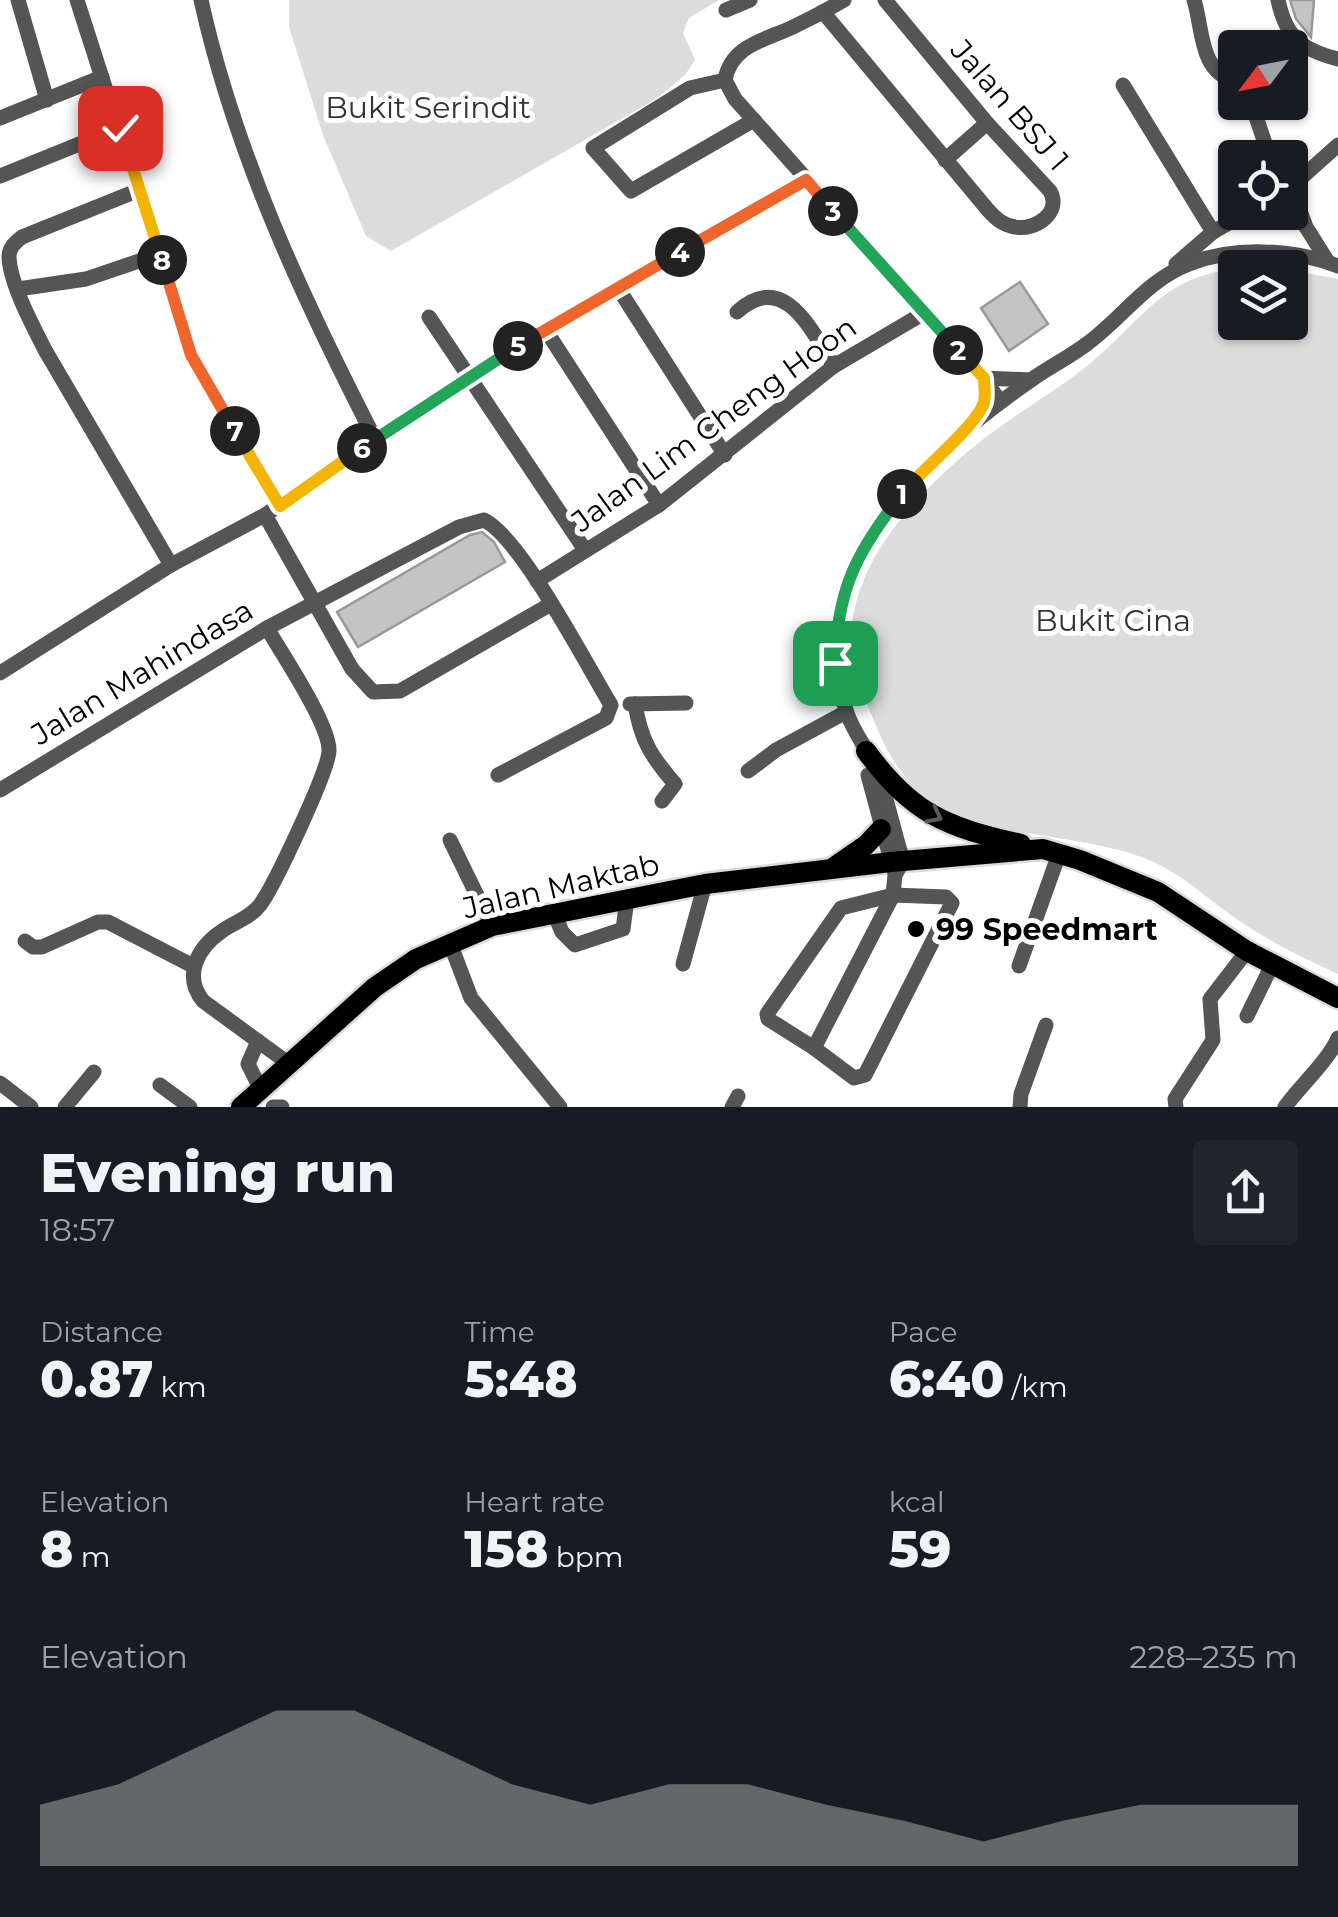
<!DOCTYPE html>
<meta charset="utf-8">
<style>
body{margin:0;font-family:Montserrat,sans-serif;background:#20242c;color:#f1f3f6;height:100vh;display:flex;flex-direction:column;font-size:38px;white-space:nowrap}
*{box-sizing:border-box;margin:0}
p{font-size:32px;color:#9ea1a6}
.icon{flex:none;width:55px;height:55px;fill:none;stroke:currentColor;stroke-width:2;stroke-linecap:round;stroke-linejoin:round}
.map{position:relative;height:1107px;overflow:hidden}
.details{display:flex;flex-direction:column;background:#171b24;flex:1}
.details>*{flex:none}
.needle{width:65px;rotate:238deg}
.tools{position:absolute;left:1218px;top:30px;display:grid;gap:20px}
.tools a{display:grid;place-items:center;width:90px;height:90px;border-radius:10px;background:#171b24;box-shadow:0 2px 8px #0004;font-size:50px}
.pin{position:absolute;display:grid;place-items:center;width:85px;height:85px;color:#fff;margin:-42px;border-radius:20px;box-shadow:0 5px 15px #0006}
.km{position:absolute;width:50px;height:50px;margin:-25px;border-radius:50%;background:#222;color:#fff;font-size:28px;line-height:50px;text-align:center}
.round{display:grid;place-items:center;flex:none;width:105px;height:105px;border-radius:10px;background:#20242c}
.headline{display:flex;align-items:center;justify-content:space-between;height:170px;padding:0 40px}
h1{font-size:55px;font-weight:800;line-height:75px}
.metrics{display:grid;grid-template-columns:repeat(3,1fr);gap:15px;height:170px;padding:10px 40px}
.metrics div{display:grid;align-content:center}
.metrics b{font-size:50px;font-weight:800}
.metrics small{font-size:28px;font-weight:400}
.metrics p{font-size:28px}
.chart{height:280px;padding:20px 40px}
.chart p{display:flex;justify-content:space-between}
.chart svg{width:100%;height:180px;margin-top:10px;fill:#858687;opacity:.7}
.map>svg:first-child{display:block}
.green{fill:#dcdcdc}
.building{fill:#c4c4c4;stroke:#999;stroke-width:2.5}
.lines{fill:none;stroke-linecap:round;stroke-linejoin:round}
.major-casing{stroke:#dbdbdb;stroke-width:25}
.minor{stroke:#555;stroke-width:15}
.major{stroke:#000;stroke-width:20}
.oneway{stroke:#595959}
.split-1-casing{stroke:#fff;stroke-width:20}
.split-2-casing{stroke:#fff;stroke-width:20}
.split-3-casing{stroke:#fff;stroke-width:20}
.split-4-casing{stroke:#fff;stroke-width:20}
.split-5-casing{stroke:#fff;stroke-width:20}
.split-6-casing{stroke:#fff;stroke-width:20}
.split-7-casing{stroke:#fff;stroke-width:20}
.split-8-casing{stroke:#fff;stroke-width:20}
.split-9-casing{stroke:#fff;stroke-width:20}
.split-1{stroke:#22a559;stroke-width:12}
.split-2{stroke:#f5b400;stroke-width:12}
.split-3{stroke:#22a559;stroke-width:12}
.split-4{stroke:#f0652b;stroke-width:12}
.split-5{stroke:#f0652b;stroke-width:12}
.split-6{stroke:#22a559;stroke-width:12}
.split-7{stroke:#f5b400;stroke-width:12}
.split-8{stroke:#f0652b;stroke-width:12}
.split-9{stroke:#f5b400;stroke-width:12}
.poi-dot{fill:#000;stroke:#fff;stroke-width:4}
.labels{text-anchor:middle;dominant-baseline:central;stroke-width:10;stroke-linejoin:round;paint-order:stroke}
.street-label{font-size:30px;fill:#000;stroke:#fff}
.park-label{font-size:30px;fill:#333;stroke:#fff}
.poi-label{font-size:30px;font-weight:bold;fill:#000;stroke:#fff;text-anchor:start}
</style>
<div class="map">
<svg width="1338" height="1107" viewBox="0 0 1338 1107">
<rect width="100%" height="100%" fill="#fff"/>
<g class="green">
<path d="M289 0H719L689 18 683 33 695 60 685 75 656 99 391 251 366 236 323 135 289 27Z"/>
<path d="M1235 269V322H1290V270L1338 279V974C1304 958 1270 942 1238 920 1206 898 1181 872 1144 858 1079 833 992 839 932 801 902 782 885 749 872 716 863 695 855 675 852 651 844 568 917 493 976 445 1011 416 1052 394 1087 366 1141 323 1160 277 1235 269Z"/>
</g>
<g class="building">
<path d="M1290 0H1314L1311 37 1296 19Z"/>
<path d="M1020 282 1048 324 1009 351 981 308Z"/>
<path d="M482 532 494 542 505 562 358 647 337 612 470 535Z"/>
</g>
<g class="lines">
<defs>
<g id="major">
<path d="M866 751C912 814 946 827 1021 844"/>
<path d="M834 867 866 845 881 829"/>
<path d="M241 1107 375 987 416 959 492 926 705 884 891 862 1043 849 1080 860 1158 892 1247 951 1338 998"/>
</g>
</defs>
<use href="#major" class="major-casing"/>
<g class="minor">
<path d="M18 0 47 100"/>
<path d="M77 0 191 355 279 506"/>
<path d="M201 0C235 154 303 299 375 439"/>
<path d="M844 0C827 10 810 19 793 27 766 40 731 45 725 80L735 99 984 378 1000 402"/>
<path d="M1194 0C1203 28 1199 72 1235 81"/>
<path d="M1278 0C1286 38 1302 50 1338 59"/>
<path d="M726 10 750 0"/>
<path d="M823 12 988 210C996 219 1003 225 1015 227 1036 231 1062 212 1050 191L987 123 885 0"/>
<path d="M725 80 690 88 593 148 631 191 754 120"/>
<path d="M1123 85 1213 232"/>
<path d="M1251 102 1270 158"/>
<path d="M0 118 102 77"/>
<path d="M945 160 987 123"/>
<path d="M0 176 119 128"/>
<path d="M1291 187 1306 227 1328 262"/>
<path d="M1290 188 1338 145"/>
<path d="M139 190 22 237C16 242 9 247 9 257 10 284 33 326 45 350L171 565"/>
<path d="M1176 264 1213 232 1248 212"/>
<path d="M618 288 725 455"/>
<path d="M18 289 86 279 160 254"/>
<path d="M737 312C785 269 812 332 834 366"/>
<path d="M429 317 585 550"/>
<path d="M545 329 659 505"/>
<path d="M984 378 1031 380"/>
<path d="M265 515 352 669 373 692 400 691 551 604"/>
<path d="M537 581 659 505 834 366 924 313"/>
<path d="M267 628C282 654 330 725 329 751 328 772 274 886 260 905 250 918 235 922 222 931 197 948 183 976 203 1001L288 1063"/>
<path d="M0 673 171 565 265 515 468 377 545 329 805 180"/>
<path d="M630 704 686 703"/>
<path d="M635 704C641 741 651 756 675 784L662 801"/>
<path d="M748 771 776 750 846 712"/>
<path d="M868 775 893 868"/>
<path d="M0 790 267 628 459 527 484 520C521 538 586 664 611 705L606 718 498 775"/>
<path d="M450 840 492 926"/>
<path d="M893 895 946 897 952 903 865 1075 854 1078 814 1048 768 1019 767 1014 841 908Z"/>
<path d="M554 913 562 932 575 945 623 929 627 899"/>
<path d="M25 941 33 947H42L98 922H108L193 966"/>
<path d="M450 943 471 998 560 1107"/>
<path d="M683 964 705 884"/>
<path d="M1019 966 1059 854"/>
<path d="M1247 1016 1272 965"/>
<path d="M258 1041 248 1064 260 1088"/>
<path d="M814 1048 893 895 895 875 903 861C894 832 888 802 878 774 870 752 854 734 847 713 835 680 832 642 839 608 859 513 955 433 1031 380 1049 367 1070 357 1088 343 1123 317 1147 280 1189 264 1234 246 1293 249 1338 266"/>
<path d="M0 1083 31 1107"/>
<path d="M160 1085 190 1107"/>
<path d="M65 1107 94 1072"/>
<path d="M273 1107H282"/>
<path d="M732 1107 738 1096"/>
<path d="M1020 1107 1021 1094 1046 1025"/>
<path d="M1176 1107 1175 1099 1213 1040 1210 999 1247 951"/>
<path d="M1285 1107C1301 1085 1328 1061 1338 1038"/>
</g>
<use href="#major" class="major"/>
</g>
<defs><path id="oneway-chevron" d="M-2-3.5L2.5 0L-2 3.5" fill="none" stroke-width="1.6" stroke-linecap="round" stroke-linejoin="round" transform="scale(2.5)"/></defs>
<use class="oneway" href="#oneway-chevron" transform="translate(935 816) rotate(27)"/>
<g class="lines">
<defs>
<path id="split-1" d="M835 663C837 589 857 551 902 494"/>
<path id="split-2" d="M902 494C921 470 977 426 984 402 986 395 984 385 984 378L958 350"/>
<path id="split-3" d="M833 211 958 350"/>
<path id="split-4" d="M680 252 806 180 833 211"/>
<path id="split-5" d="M518 346 680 252"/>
<path id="split-6" d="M362 448 518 346"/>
<path id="split-7" d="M235 431 280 506 362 448"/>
<path id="split-8" d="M162 260 191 355 235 431"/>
<path id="split-9" d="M120 128 162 260"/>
</defs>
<use href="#split-1" class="split-1-casing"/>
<use href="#split-2" class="split-2-casing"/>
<use href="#split-3" class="split-3-casing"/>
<use href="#split-4" class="split-4-casing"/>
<use href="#split-5" class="split-5-casing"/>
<use href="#split-6" class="split-6-casing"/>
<use href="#split-7" class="split-7-casing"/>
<use href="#split-8" class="split-8-casing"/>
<use href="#split-9" class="split-9-casing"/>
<use href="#split-1" class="split-1"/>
<use href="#split-2" class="split-2"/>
<use href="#split-3" class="split-3"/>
<use href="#split-4" class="split-4"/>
<use href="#split-5" class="split-5"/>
<use href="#split-6" class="split-6"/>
<use href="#split-7" class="split-7"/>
<use href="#split-8" class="split-8"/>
<use href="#split-9" class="split-9"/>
</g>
<circle class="poi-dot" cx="916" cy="929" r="10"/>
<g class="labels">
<g class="street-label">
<text transform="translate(1010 105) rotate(49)">Jalan BSJ 1</text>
<text transform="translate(714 424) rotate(-36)">Jalan Lim Cheng Hoon</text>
<text transform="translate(142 672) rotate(-31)">Jalan Mahindasa</text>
<text transform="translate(561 886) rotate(-13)">Jalan Maktab</text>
</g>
<g class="park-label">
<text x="428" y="107">Bukit Serindit</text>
<text x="1113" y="620">Bukit Cina</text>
</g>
<g class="poi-label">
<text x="936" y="929">99 Speedmart</text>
</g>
</g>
</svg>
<div class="tools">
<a><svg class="needle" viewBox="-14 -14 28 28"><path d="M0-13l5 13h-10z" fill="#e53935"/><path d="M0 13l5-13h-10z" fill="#9ea1a6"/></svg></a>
<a><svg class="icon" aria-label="locate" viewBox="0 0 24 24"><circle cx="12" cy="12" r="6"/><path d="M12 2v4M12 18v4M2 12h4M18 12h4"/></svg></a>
<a><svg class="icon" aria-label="layers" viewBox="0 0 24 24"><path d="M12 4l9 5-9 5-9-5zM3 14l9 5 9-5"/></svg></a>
</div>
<div class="pin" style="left:835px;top:663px;background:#1e9e55"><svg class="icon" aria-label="arrive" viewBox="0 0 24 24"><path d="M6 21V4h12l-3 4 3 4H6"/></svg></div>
<div class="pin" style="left:120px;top:128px;background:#d93025"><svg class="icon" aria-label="check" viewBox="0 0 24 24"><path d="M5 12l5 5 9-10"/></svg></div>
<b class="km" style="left:902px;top:494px">1</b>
<b class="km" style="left:958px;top:350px">2</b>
<b class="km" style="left:833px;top:211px">3</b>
<b class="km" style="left:680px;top:252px">4</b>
<b class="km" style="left:518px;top:346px">5</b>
<b class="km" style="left:362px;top:448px">6</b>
<b class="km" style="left:235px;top:431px">7</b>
<b class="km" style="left:162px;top:260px">8</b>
</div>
<section class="details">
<div class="headline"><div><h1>Evening run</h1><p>18:57</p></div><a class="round"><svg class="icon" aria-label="share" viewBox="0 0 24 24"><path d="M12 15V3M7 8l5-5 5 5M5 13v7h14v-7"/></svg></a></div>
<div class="metrics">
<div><p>Distance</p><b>0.87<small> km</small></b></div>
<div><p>Time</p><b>5:48</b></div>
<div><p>Pace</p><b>6:40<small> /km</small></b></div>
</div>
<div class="metrics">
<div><p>Elevation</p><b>8<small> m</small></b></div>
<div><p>Heart rate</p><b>158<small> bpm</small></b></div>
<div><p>kcal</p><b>59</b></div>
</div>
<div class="chart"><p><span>Elevation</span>228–235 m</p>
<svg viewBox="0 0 160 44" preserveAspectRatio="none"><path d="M0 44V29L10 24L20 15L30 6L40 6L50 15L60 24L70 29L80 24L90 24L100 29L110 33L120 38L130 33L140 29L150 29L160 29V44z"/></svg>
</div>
</section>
